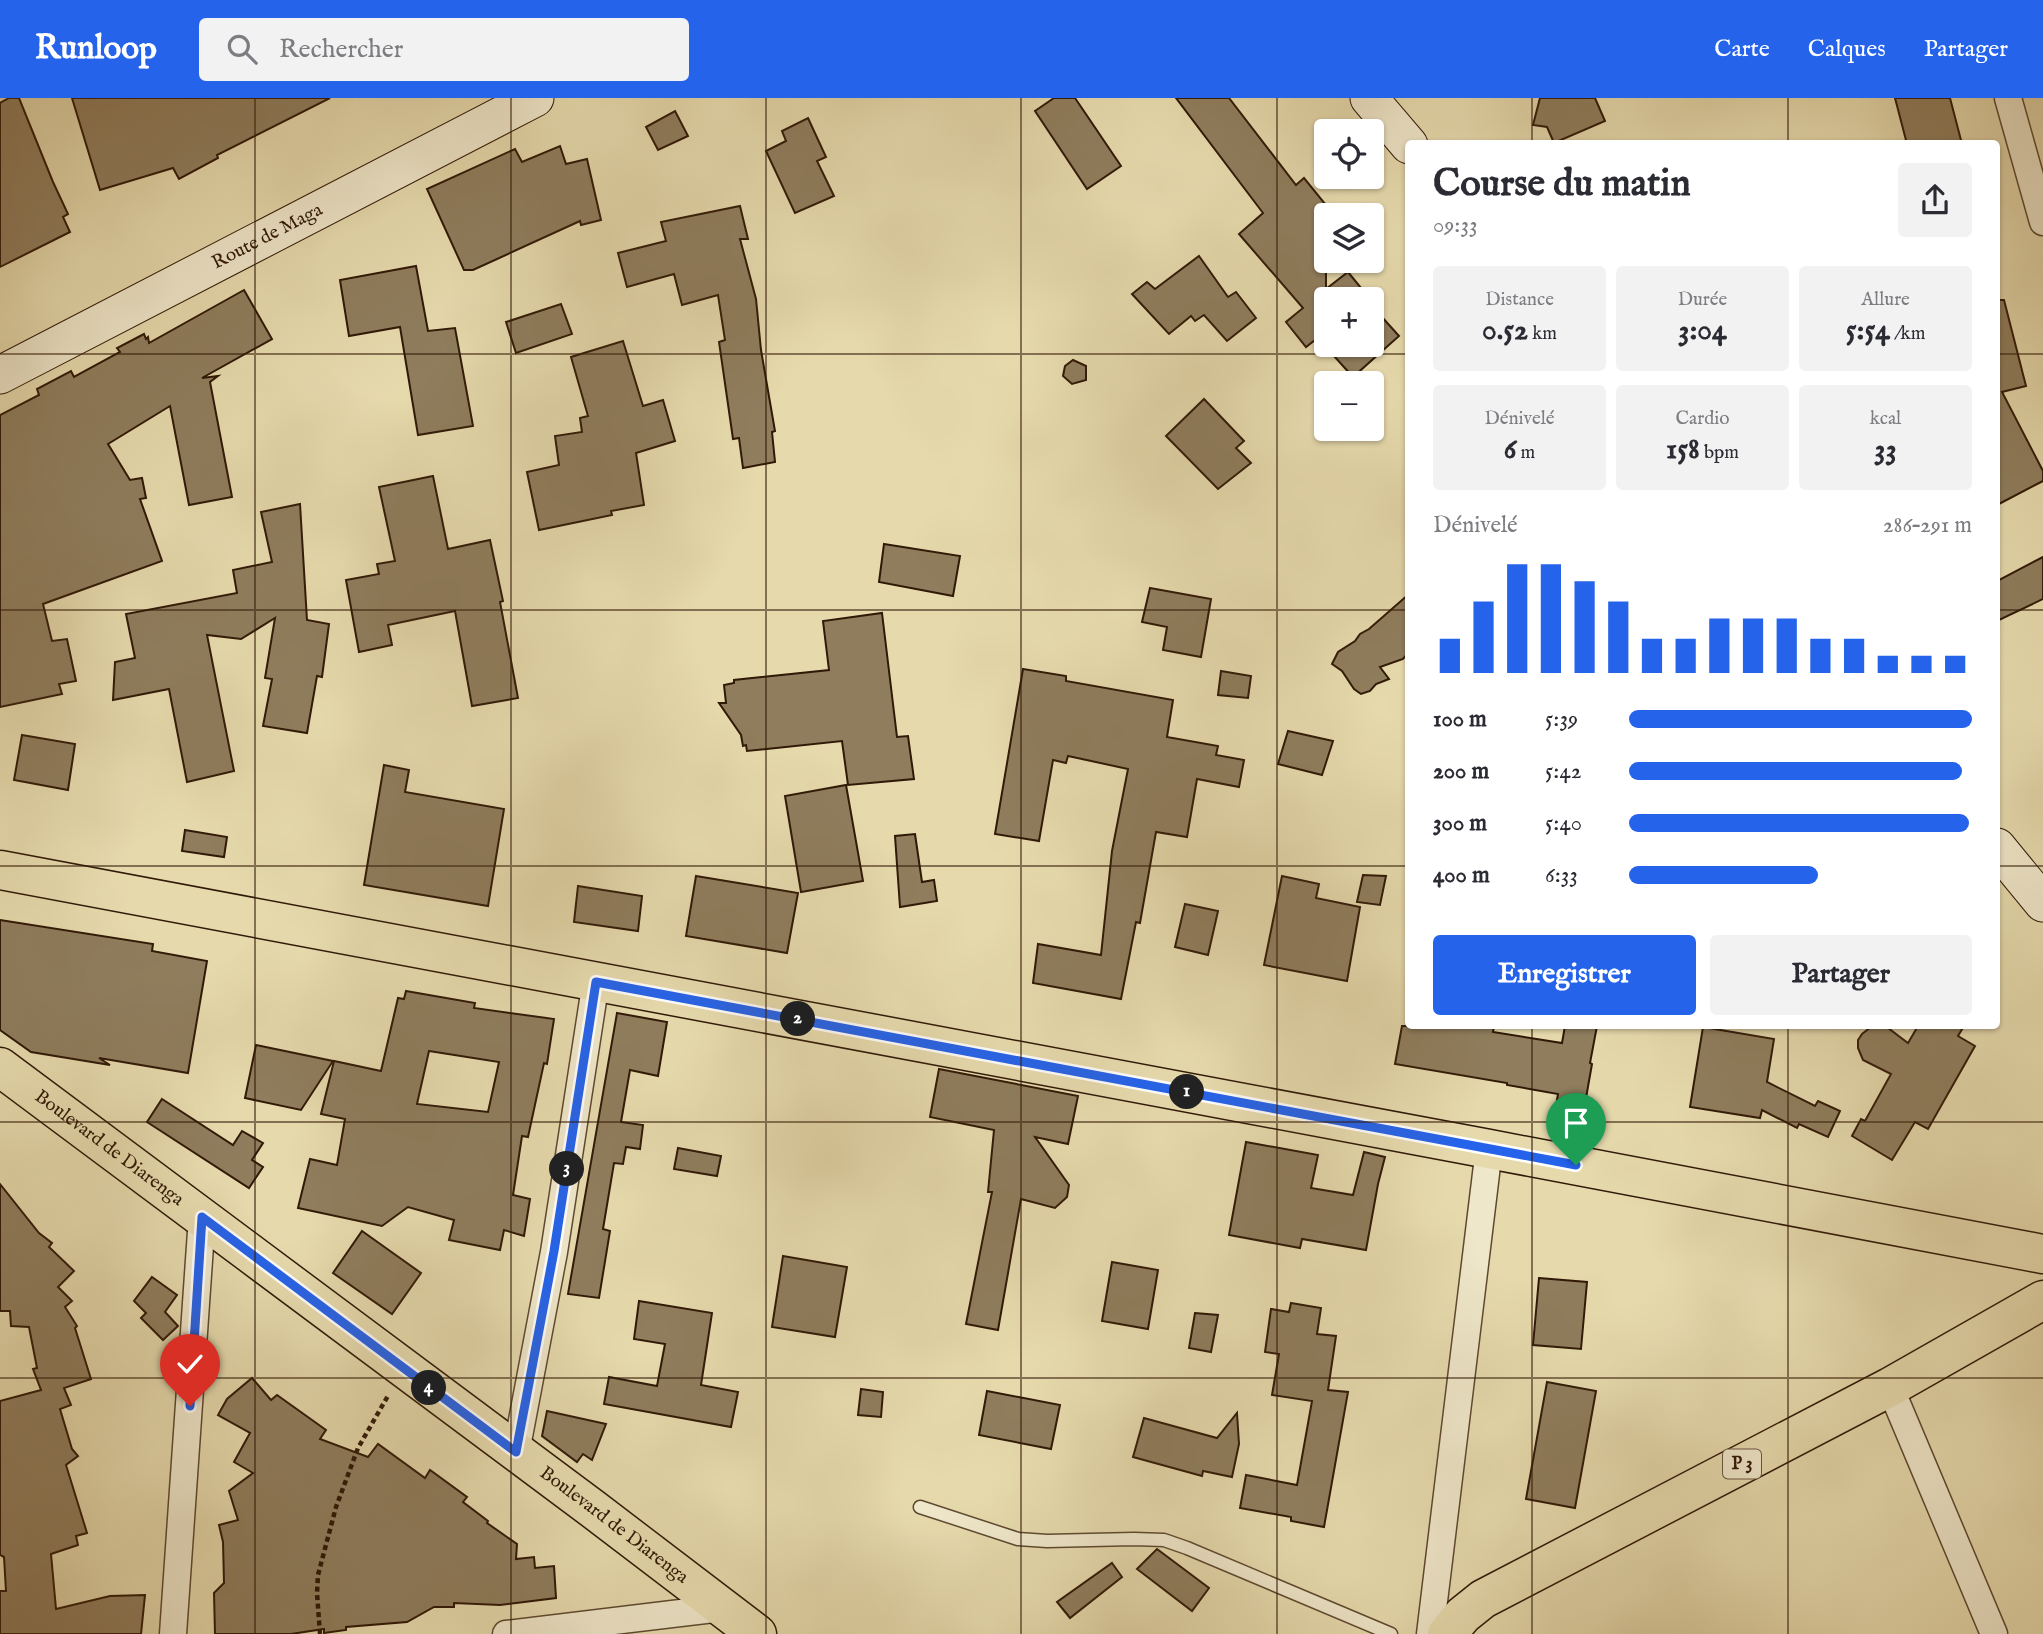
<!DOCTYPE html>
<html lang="fr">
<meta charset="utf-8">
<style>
body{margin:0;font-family:"IM FELL English",serif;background:#f2f2f3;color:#2b2b33;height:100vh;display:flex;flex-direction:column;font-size:26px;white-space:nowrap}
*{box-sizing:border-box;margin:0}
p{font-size:23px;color:#7c7c81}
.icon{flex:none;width:38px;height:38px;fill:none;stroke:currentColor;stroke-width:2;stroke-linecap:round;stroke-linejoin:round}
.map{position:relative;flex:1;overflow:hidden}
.drawer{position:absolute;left:1405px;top:42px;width:595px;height:889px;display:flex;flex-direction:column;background:#fff;border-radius:7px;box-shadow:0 2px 5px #0004}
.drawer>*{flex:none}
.buttons{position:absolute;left:1314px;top:21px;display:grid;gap:14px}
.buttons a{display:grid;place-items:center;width:70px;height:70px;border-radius:7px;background:#fff;box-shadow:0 2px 5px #0004;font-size:35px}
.pin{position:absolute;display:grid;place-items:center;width:60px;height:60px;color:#fff;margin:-72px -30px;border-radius:50% 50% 50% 0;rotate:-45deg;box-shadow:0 0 7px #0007}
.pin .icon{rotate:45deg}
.km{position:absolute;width:35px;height:35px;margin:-18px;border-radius:50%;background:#222;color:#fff;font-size:19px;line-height:35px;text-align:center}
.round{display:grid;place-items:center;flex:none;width:74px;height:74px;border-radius:7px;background:#f2f2f3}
.overview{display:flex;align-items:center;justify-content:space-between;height:119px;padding:0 28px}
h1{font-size:38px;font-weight:700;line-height:52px}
.figures{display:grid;grid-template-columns:repeat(3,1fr);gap:10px;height:119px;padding:7px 28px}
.figures div{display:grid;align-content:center;border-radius:7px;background:#f2f2f3;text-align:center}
.figures b{font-size:30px;font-weight:700}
.figures small{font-size:19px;font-weight:400}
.figures p{font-size:19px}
.chart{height:196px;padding:14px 28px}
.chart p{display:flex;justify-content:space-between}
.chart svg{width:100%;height:126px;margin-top:7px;stroke:#2563eb;stroke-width:6}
.action{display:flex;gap:14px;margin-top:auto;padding:14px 28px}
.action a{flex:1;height:80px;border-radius:7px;background:#2563eb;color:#fff;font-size:28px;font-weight:700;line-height:80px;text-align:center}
.action a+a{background:#f2f2f3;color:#2b2b33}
ul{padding:0 28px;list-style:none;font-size:23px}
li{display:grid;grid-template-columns:112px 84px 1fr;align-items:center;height:52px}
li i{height:18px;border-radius:9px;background:#2563eb}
header{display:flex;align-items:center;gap:42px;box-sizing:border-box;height:98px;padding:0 35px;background:#2563eb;color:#fff}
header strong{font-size:33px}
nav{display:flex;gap:38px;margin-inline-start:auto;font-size:24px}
.search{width:490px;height:63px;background:#f2f2f3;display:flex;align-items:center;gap:18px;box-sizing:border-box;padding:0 24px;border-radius:7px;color:#7c7c81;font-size:26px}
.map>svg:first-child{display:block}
.building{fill:#8f7d5d;stroke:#311907;stroke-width:2;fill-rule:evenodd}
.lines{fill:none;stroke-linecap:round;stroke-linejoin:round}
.service-casing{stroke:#5e4930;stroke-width:15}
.minor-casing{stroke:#5e4930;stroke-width:29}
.secondary-casing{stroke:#311907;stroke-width:39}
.primary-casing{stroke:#311907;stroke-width:41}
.path{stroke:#311907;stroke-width:4.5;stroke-dasharray:5 3.5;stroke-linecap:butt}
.service{stroke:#efe7ca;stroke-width:12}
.minor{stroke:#efe7ca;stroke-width:26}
.secondary{stroke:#efe7ca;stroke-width:37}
.primary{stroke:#e6daad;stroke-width:38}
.route-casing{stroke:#fff;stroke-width:14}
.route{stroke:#2563eb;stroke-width:9}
.grid{fill:none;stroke:#311907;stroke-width:2;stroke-opacity:0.55}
.labels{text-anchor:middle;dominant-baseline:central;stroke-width:5;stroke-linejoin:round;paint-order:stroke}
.shield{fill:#efe7ca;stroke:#6a5742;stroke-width:2}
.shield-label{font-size:18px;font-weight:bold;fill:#311907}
.street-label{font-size:19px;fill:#311907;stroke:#efe7ca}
</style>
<header>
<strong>Runloop</strong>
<div class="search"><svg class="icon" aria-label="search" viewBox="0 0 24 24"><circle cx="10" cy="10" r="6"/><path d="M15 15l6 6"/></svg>Rechercher</div>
<nav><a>Carte</a><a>Calques</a><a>Partager</a></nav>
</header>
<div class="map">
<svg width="2043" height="1536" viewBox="0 0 2043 1536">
<rect width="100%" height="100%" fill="#e6daad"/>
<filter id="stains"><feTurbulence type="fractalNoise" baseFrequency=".00286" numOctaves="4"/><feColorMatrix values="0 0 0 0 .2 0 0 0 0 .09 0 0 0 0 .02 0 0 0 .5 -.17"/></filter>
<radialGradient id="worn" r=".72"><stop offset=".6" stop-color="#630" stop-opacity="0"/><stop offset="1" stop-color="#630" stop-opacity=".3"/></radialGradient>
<g class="building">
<path d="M9 0H19L53 84 68 116 63 119 70 134 0 169V5Z"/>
<path d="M72 0H330L217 57 218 60 179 81 173 70 100 92Z"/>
<path d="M1054 0H1075L1121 68 1087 91 1035 13Z"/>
<path d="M1176 0H1229L1296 87 1304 80 1326 107V191L1348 174 1370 201H1326V237L1324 235 1306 249 1286 224 1303 210 1239 136 1263 115Z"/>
<path d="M1540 0H1595L1605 23 1554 45 1547 29 1533 27Z"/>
<path d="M1895 0H1950L1962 46H1907Z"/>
<path d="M675 13 688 38 658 52 646 29Z"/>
<path d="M808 20 826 59 817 63 834 98 795 115 766 53 786 43 782 33Z"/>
<path d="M560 48 566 66 587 61 601 122 581 127 580 123 473 172H464L427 91 515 51 522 64Z"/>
<path d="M740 108 748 141H740L756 201 761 252 775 333 772 334 775 364 743 370 739 340 733 341 719 244 725 242 718 197 682 207 674 176 627 189 618 155 666 143 661 124Z"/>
<path d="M1199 158 1228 199 1236 194 1256 220 1227 243 1204 217 1195 223 1191 218 1169 236 1132 196 1147 184 1155 191Z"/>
<path d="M416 168 428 233 455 230 473 328 418 337 400 229 349 238 340 182Z"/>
<path d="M244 192 272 241 202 280 218 278 210 284 232 399 189 407 170 308 108 346 130 382 142 380 146 400 140 401 162 463 43 506 52 543 67 541 76 583 59 586 62 596 0 609V317L39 297 37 291 71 273 74 279 120 254 117 250 144 236 146 241 148 239 149 245Z"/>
<path d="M1997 202H2004L2026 288 2002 294 2043 373V383L1997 407Z"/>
<path d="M561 206 572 236 516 255 506 224Z"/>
<path d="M1372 208 1399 238 1353 279 1324 247H1372Z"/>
<path d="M623 243 643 308 663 302 675 343 636 355 644 407 611 413 612 417 539 432 527 374 559 367 555 338 582 334 580 320 588 318 571 259Z"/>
<path d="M1073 262 1086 268V282L1072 286 1063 278 1065 268Z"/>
<path d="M1204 301 1244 343 1236 350 1251 365 1218 391 1166 338Z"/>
<path d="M433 378 448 451 490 442 503 503 500 504 518 600 472 608 455 513 388 527 392 547 359 554 346 482 379 476 377 466 395 463 379 389Z"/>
<path d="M300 406 307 522 329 526 322 579 317 578 307 635 263 628 272 581 265 580 275 520 241 541 207 537 234 673 187 684 169 591 113 602 115 564 135 560 126 516 237 495 233 472 272 464 261 414Z"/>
<path d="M884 446 960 458 953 498 879 484Z"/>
<path d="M2043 459V501L1997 523V483Z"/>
<path d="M1150 490 1211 501 1201 559 1163 552 1167 529 1142 524Z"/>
<path d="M1409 496V554L1403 561 1380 569 1389 581 1376 586 1370 593 1361 596 1354 591 1342 573 1332 566 1338 554 1355 543 1360 536 1369 531Z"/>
<path d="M882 515 897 639 908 638 914 681 848 687 842 643 747 653 746 647 743 648 741 637 719 605H726L724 587 734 585V582L829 572 823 523Z"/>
<path d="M1023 571 1066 578V583L1173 602 1167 639 1218 648 1216 657 1244 662 1239 689 1197 681 1187 739 1156 734 1140 825 1136 824 1121 901 1033 885 1038 846 1101 857 1112 753 1128 671 1068 658 1066 665 1053 662 1039 743 995 736Z"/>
<path d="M1221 573 1251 578 1248 600 1218 597Z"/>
<path d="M1288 633 1333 643 1322 677 1278 666Z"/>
<path d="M22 637 75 646 68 692 14 682Z"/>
<path d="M384 667 409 672 405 694 504 711 488 808 364 787Z"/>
<path d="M846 687 863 783 801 794 785 698Z"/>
<path d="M185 732 227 739 224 759 182 753Z"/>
<path d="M915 736 922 784 934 782 937 803 900 809 895 738Z"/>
<path d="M1363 777 1386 778 1380 807 1357 804Z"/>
<path d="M696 778 798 795 787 855 686 838Z"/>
<path d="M1282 778 1319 786 1316 800 1360 809 1347 883 1264 867Z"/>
<path d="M578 788 642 798 638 833 574 824Z"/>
<path d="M1185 806 1218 813 1208 857 1175 849Z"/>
<path d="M0 822 153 846 152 853 207 863 188 975 99 960 110 967 31 954 0 932Z"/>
<path d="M406 893 475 905 474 910 554 921 547 966 544 965 528 1039 522 1038 513 1097 530 1101 524 1138 504 1132 500 1152 449 1142 454 1122 408 1109 382 1128 298 1110 310 1061 337 1067 345 1021 321 1016 334 963 381 973 398 900 404 901ZM429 953 499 964 488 1014 417 1006Z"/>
<path d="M617 915 667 924 658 978 630 972 621 1024 643 1027 640 1051 626 1049 623 1066 614 1065 603 1131 610 1133 599 1200 568 1196Z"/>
<path d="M1402 928H1494L1493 934 1562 945 1565 928H1597L1590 965 1592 966 1586 1000 1581 999 1579 1012 1556 1008 1558 996 1507 987V985L1395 966Z"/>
<path d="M1879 928 1888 930 1908 945 1918 928H1964L1958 938 1975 948 1928 1031 1915 1024 1892 1062 1852 1038 1861 1021 1865 1023 1891 976 1863 962 1858 950V942L1862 936 1871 929Z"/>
<path d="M1703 929 1774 941 1767 984 1815 1008 1818 1003 1840 1013 1828 1039 1799 1026 1797 1030 1762 1012 1760 1020 1690 1009Z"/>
<path d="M256 947 333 963 301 1012 245 1000Z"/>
<path d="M939 971 1078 998 1068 1046 1035 1039 1069 1087 1067 1099 1055 1110 1021 1101 998 1232 966 1226 992 1094H988L994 1032 930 1019Z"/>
<path d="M162 1001 233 1047 242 1033 263 1045 252 1062 263 1069 249 1090 147 1024Z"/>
<path d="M1246 1044 1318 1057 1311 1090 1353 1097 1364 1054 1385 1059 1378 1086 1366 1152 1302 1141 1300 1150 1229 1137Z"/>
<path d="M678 1050 721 1058 717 1078 674 1071Z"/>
<path d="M0 1086 39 1135 52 1145 49 1149 74 1173 58 1189 72 1203 65 1209 77 1228 75 1230 91 1281 64 1290 71 1307 60 1311 72 1351 78 1358 66 1367 87 1435 76 1438 78 1447 51 1456 56 1511 110 1498 145 1497 141 1536H0V1493H6L4 1459 0 1457V1303L41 1292 33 1271 37 1270 29 1229 11 1228 10 1213H0Z"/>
<path d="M362 1133 421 1175 392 1216 333 1175Z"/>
<path d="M783 1158 847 1169 835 1239 772 1229Z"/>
<path d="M1112 1164 1158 1172 1148 1231 1102 1223Z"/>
<path d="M152 1179 177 1197 165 1214 178 1228 163 1242 141 1220 146 1215 134 1203Z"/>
<path d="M1539 1180 1587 1184 1581 1251 1533 1247Z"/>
<path d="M639 1203 712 1215 701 1287 738 1294 731 1329 604 1306 609 1279 657 1288 665 1246 634 1241Z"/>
<path d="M1291 1205 1321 1210 1317 1236 1336 1238 1328 1292 1348 1294 1324 1429 1291 1423V1419L1240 1410 1246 1377 1297 1387 1312 1303 1272 1297 1279 1256 1265 1254 1271 1211 1289 1214Z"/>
<path d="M1195 1215 1218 1217 1211 1254 1189 1250Z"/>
<path d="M252 1280 271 1302 277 1297 326 1332 320 1341 368 1359 378 1346 425 1380 430 1372 467 1399 463 1404 488 1423 487 1425 517 1446 516 1461 534 1459 535 1470 554 1468 556 1500 500 1507 454 1505V1509H434L407 1524 346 1529V1532L324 1535V1531L291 1536H215L214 1495 224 1485 223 1444 219 1427 238 1422 229 1393 253 1375 234 1364 250 1335 218 1317 227 1301Z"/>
<path d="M1547 1284 1596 1293 1575 1410 1526 1401Z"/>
<path d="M861 1291 883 1294 881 1319 858 1317Z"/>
<path d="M987 1293 1060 1307 1051 1351 979 1337Z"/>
<path d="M547 1313 606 1326 592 1362 583 1356 577 1364 542 1338Z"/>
<path d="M1237 1315 1239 1346 1232 1379 1203 1373 1202 1378 1133 1359 1144 1320 1217 1340Z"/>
<path d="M1157 1451 1209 1490 1192 1513 1137 1471Z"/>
<path d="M1112 1465 1122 1479 1070 1520 1057 1504Z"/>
</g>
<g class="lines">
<defs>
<path id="service" d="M920 1409 1018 1441 1047 1443 1134 1441 1164 1442 1187 1450 1391 1536"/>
<g id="minor">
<path d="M2008 0 2043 124"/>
<path d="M1890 1289 1994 1536"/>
<path d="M516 1354 554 1154 596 883"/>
<path d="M173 1536 202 1119"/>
<path d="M506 1536 722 1510"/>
<path d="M1430 1536 1489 1051"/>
</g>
<g id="secondary">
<path d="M1369 0 1409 47"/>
<path id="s1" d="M0 277 535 0"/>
<path d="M1997 749 2043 805"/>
</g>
<g id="primary">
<path d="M0 772 1489 1051 2043 1156"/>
<path id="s2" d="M0 969 593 1411 757 1536"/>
<path d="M1447 1536 1463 1517 1483 1501 1890 1289 2043 1202"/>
</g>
</defs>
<use href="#service" class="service-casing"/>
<use href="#minor" class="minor-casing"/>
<use href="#secondary" class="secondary-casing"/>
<use href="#primary" class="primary-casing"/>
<path class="path" d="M320 1536 317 1495 318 1477 336 1409 358 1350 389 1296"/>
<use href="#service" class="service"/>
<use href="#minor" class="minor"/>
<use href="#secondary" class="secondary"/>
<use href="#primary" class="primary"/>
</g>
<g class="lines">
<defs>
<path id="route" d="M190 1308 202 1119 516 1354 554 1153 596 884 1576 1067"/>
</defs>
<use href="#route" class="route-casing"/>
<use href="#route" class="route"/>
</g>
<path class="grid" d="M255 0V1536M511 0V1536M766 0V1536M1021 0V1536M1277 0V1536M1532 0V46M1788 0V46M0 256H1409M1997 256H2043M0 512H1409M1997 512H2043M0 768H1409M1997 768H2043M1532 928V1536M1788 928V1536M0 1024H2043M0 1280H2043"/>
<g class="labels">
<rect class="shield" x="1723" y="1351.5" width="38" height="29" rx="5"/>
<g class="shield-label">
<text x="1742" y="1366">P 3</text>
</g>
<g class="street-label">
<text stroke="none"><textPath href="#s1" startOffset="301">Route de Maga</textPath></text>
<text stroke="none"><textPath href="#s2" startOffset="136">Boulevard de Diarenga</textPath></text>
<text stroke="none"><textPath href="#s2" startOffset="766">Boulevard de Diarenga</textPath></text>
</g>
</g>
<rect width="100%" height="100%" filter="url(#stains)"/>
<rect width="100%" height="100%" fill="url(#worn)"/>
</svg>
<div class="buttons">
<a><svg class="icon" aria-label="locate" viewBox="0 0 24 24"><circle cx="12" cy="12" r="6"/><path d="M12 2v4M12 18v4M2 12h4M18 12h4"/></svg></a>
<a><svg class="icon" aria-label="layers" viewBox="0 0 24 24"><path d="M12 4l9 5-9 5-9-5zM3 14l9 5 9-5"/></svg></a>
<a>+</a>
<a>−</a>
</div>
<div class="pin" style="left:1576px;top:1067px;background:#1e9e55"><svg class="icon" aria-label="arrive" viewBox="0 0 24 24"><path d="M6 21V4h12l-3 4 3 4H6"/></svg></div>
<div class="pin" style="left:190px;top:1308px;background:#d93025"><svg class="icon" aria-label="check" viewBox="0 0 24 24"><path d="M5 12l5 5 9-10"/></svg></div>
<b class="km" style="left:1187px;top:994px">1</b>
<b class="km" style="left:798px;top:921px">2</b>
<b class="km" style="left:567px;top:1071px">3</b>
<b class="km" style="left:429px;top:1290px">4</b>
<section class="drawer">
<div class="overview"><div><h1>Course du matin</h1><p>09:33</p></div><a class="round"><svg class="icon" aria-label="share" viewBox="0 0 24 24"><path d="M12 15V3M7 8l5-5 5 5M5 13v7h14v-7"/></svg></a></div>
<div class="figures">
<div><p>Distance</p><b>0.52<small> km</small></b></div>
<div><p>Durée</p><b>3:04</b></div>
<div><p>Allure</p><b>5:54<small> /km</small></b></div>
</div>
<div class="figures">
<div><p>Dénivelé</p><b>6<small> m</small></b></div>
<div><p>Cardio</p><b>158<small> bpm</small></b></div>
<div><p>kcal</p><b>33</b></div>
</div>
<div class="chart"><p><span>Dénivelé</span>286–291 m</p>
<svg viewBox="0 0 160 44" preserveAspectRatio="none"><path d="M5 44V32M15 44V19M25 44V6M35 44V6M45 44V12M55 44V19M65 44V32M75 44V32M85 44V25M95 44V25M105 44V25M115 44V32M125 44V32M135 44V38M145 44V38M155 44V38"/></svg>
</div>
<ul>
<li><b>100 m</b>5:39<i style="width:100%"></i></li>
<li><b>200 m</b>5:42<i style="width:97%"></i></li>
<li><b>300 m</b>5:40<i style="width:99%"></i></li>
<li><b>400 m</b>6:33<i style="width:55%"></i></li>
</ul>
<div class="action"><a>Enregistrer</a><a>Partager</a></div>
</section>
</div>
